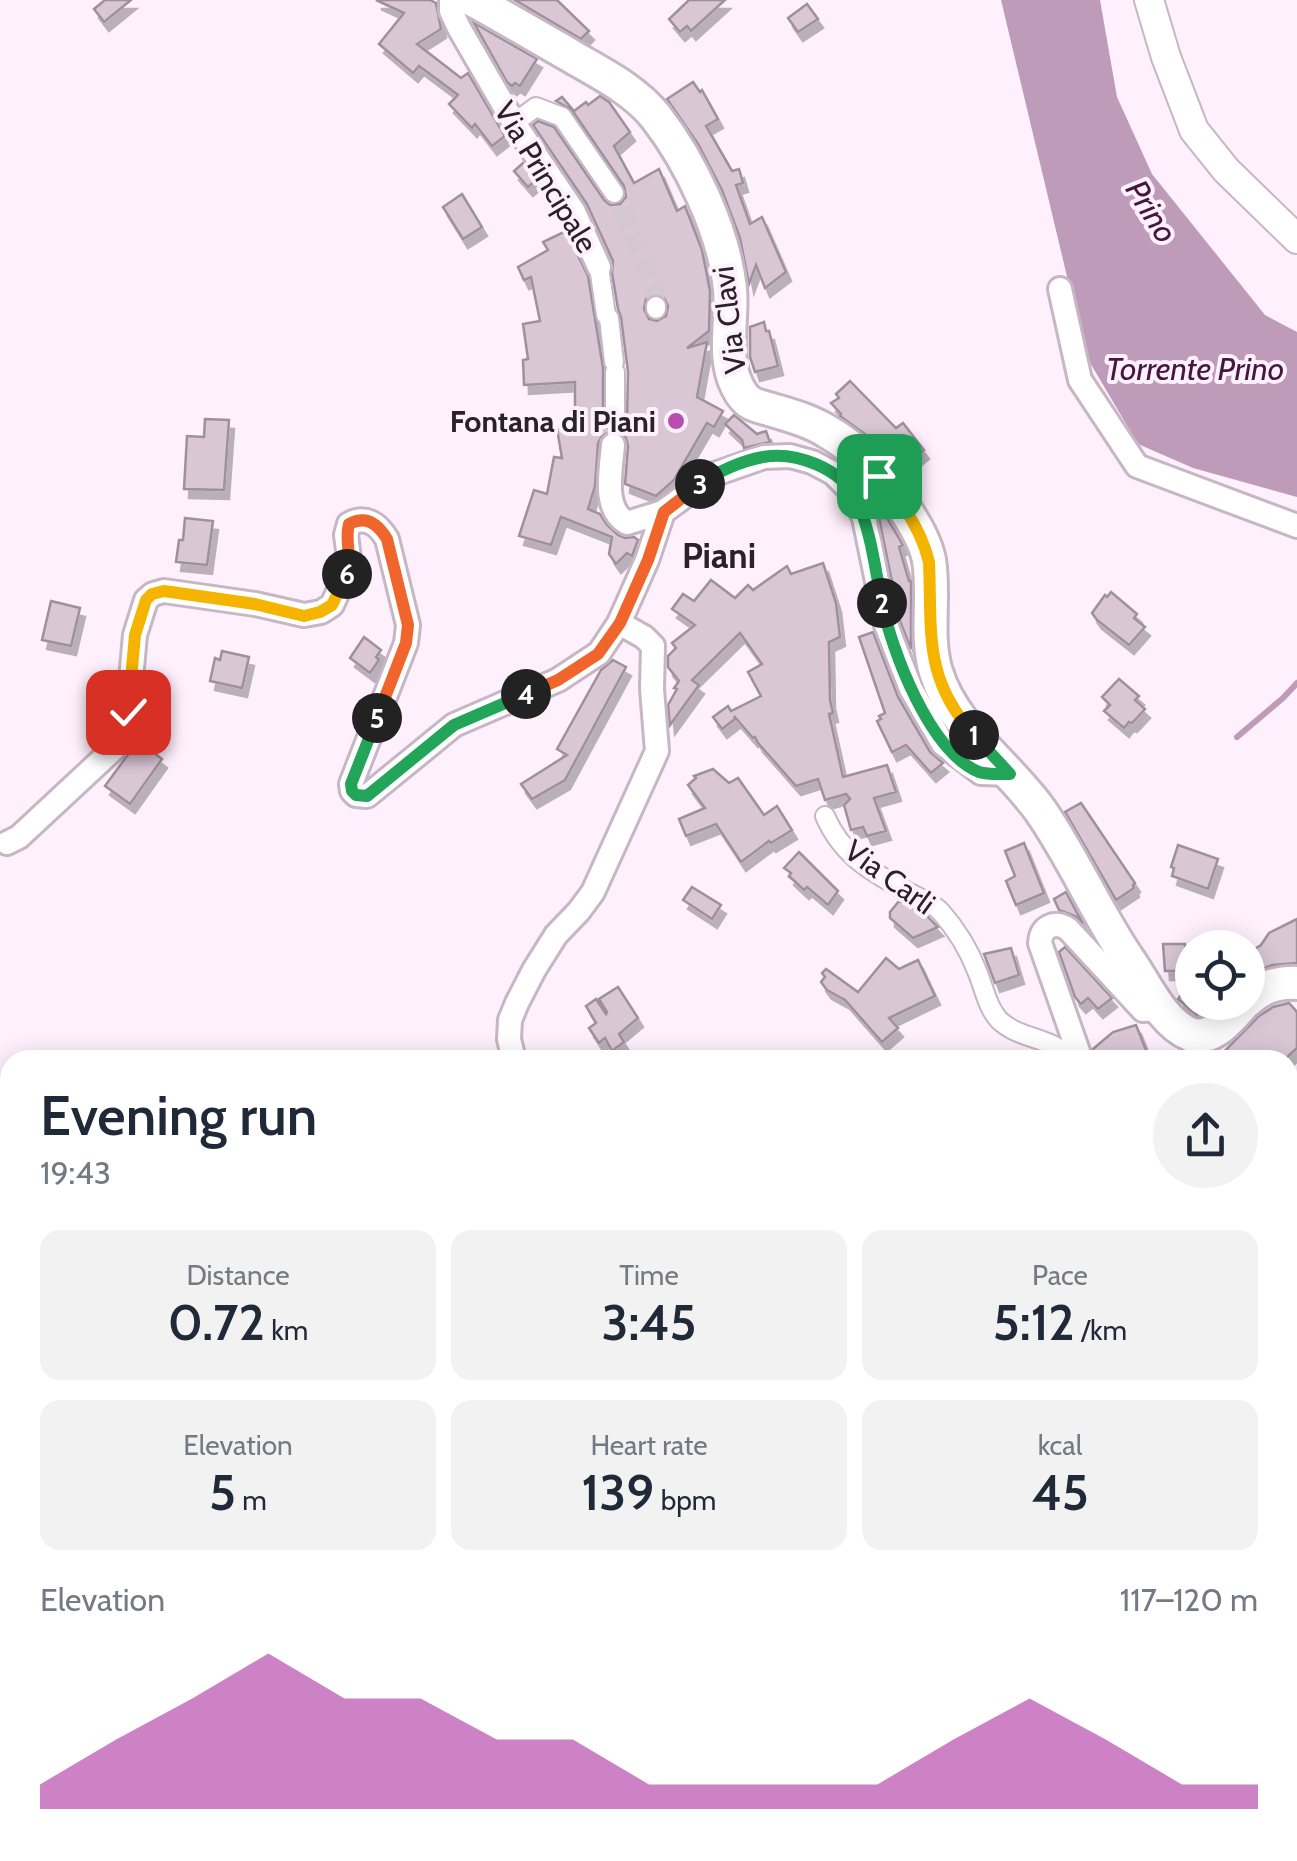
<!DOCTYPE html>
<meta charset="utf-8">
<style>
body{margin:0;font-family:Cabin,sans-serif;background:#f2f2f3;color:#1f2937;height:100vh;display:flex;flex-direction:column;font-size:38px;white-space:nowrap}
*{box-sizing:border-box;margin:0}
p{font-size:32px;color:#747a83}
.icon{flex:none;width:55px;height:55px;fill:none;stroke:currentColor;stroke-width:2;stroke-linecap:round;stroke-linejoin:round}
.map{position:relative;flex:1;overflow:hidden}
.side{position:absolute;left:0px;top:1050px;width:1298px;height:812px;display:flex;flex-direction:column;background:#fff;border-radius:30px 30px 0 0;box-shadow:0 5px 25px #0003}
.side>*{flex:none}
.fabs{position:absolute;left:1175px;top:930px;display:grid;gap:20px}
.fabs a{display:grid;place-items:center;width:90px;height:90px;border-radius:50%;background:#fff;box-shadow:0 5px 25px #0003;font-size:50px}
.pin{position:absolute;display:grid;place-items:center;width:85px;height:85px;color:#fff;margin:-42px;border-radius:20px;box-shadow:0 5px 15px #0006}
.km{position:absolute;width:50px;height:50px;margin:-25px;border-radius:50%;background:#222;color:#fff;font-size:28px;line-height:50px;text-align:center}
.round{display:grid;place-items:center;flex:none;width:105px;height:105px;border-radius:52px;background:#f2f2f3}
.headline{display:flex;align-items:center;justify-content:space-between;height:170px;padding:0 40px}
h1{font-size:55px;font-weight:600;line-height:75px}
.metrics{display:grid;grid-template-columns:repeat(3,1fr);gap:15px;height:170px;padding:10px 40px}
.metrics div{display:grid;align-content:center;border-radius:20px;background:#f2f2f3;text-align:center}
.metrics b{font-size:50px;font-weight:600}
.metrics small{font-size:28px;font-weight:400}
.metrics p{font-size:28px}
.chart{height:280px;padding:20px 40px}
.chart p{display:flex;justify-content:space-between}
.chart svg{width:100%;height:180px;margin-top:10px;fill:#b84eaf;opacity:.7}
.map>svg:first-child{display:block}
.water{fill:#bf9bba}
.lines{fill:none;stroke-linecap:round;stroke-linejoin:round}
.stream{stroke:#bf9bba;stroke-width:6}
.building{fill:#d9c7d6;stroke:#a0909e;stroke-width:2.5;fill-rule:evenodd;filter:url(#shadow)}
.pedestrian-tunnel{stroke:#d3c7d2;stroke-width:18;stroke-dasharray:18 9;stroke-linecap:butt}
.service-casing{stroke:#c7b6c4;stroke-width:16}
.pedestrian-casing{stroke:#c7b6c4;stroke-width:22}
.minor-casing{stroke:#c7b6c4;stroke-width:28}
.tertiary-casing{stroke:#c7b6c4;stroke-width:32}
.secondary-casing{stroke:#c7b6c4;stroke-width:38}
.service{stroke:#fff;stroke-width:11}
.pedestrian{stroke:#fff;stroke-width:18}
.minor{stroke:#fff;stroke-width:22}
.tertiary{stroke:#fff;stroke-width:28}
.secondary{stroke:#fff;stroke-width:32}
.split-1-casing{stroke:#fff;stroke-width:20}
.split-2-casing{stroke:#fff;stroke-width:20}
.split-3-casing{stroke:#fff;stroke-width:20}
.split-4-casing{stroke:#fff;stroke-width:20}
.split-5-casing{stroke:#fff;stroke-width:20}
.split-6-casing{stroke:#fff;stroke-width:20}
.split-7-casing{stroke:#fff;stroke-width:20}
.split-1{stroke:#f5b400;stroke-width:12}
.split-2{stroke:#22a559;stroke-width:12}
.split-3{stroke:#22a559;stroke-width:12}
.split-4{stroke:#f0652b;stroke-width:12}
.split-5{stroke:#22a559;stroke-width:12}
.split-6{stroke:#f0652b;stroke-width:12}
.split-7{stroke:#f5b400;stroke-width:12}
.poi-dot{fill:#b84eaf;stroke:#fef0fc;stroke-width:4}
.labels{text-anchor:middle;dominant-baseline:central;stroke-width:8;stroke-linejoin:round;paint-order:stroke}
.street-label{font-size:30px;fill:#292228;stroke:#fef0fc}
.poi-label{font-size:30px;font-weight:bold;fill:#292228;stroke:#fef0fc;text-anchor:end}
.water-label{font-size:32px;font-style:italic;fill:#43173f;stroke:#fef0fc}
.quarter-label{font-size:35px;font-weight:bold;fill:#292228;stroke:#fef0fc}
</style>
<div class="map">
<svg width="1297" height="1861" viewBox="0 0 1297 1861">
<defs>
<filter id="shadow"><feDropShadow dx="5" dy="9" stdDeviation="0" flood-color="#0004"/></filter>
</defs>
<rect width="100%" height="100%" fill="#fef0fc"/>
<path class="water" d="M1001 0H1100L1117 97 1152 174 1265 315 1297 332V497L1193 468 1138 444 1086 356Z"/>
<g class="lines">
<path class="stream" d="M1237 737 1283 698 1297 683"/>
</g>
<g class="building">
<path d="M105 0H131L104 22 94 9Z"/>
<path d="M376 0H430L436 3 441 29 417 44 461 78 468 73 505 136 492 146 475 124 472 128 449 104 458 95 419 66 413 73 379 44 404 13Z"/>
<path d="M515 0H557L589 31 581 39Z"/>
<path d="M689 0H725L691 31 687 26 680 32 669 19Z"/>
<path d="M807 4 818 19 798 32 788 18Z"/>
<path d="M474 23 537 59 520 86 515 83 512 86 507 82Z"/>
<path d="M693 82 700 92 702 90 718 119 706 126 732 171 739 169 743 183 736 185 750 224 762 217 786 272 765 288 756 265 749 284 740 238 722 190 698 144 667 99Z"/>
<path d="M600 96 609 102 630 132 614 146 634 183 659 169 677 211 685 206 702 250 710 291 709 331 687 348 707 342 697 397 723 411 714 427 707 423 674 480 656 496 625 484 628 446 626 438 617 431 625 426 627 420 628 372 621 317 618 309 612 273 613 261 587 204 533 125 538 121 554 127 604 200 610 205 620 204 626 197 624 186 572 110 556 101 562 97 574 111 586 102 588 105ZM655 294 663 296 668 306 666 316 657 321 649 319 644 309 646 299Z"/>
<path d="M523 163 535 181 528 187 514 171Z"/>
<path d="M462 194 482 227 463 239 443 207Z"/>
<path d="M566 231 588 276 603 368V420L605 426 611 431 602 436 598 443 595 486 588 509 600 514 607 525 618 535 625 538 634 537 638 540 632 556 627 553 616 564 609 554 612 537 561 517 551 545 519 536 534 490 547 494 554 457 562 458 557 429 575 426V382L524 385 523 360 528 359 523 324 540 321 531 277 524 280 518 267 548 250 543 242Z"/>
<path d="M764 322 766 331H769L778 366 755 372 750 357V327Z"/>
<path d="M850 381 896 428 903 423 924 450 900 469 873 440 840 416 841 414 831 403 839 398 836 394Z"/>
<path d="M734 415 757 434 766 431 770 442 744 448 742 440 725 424Z"/>
<path d="M205 419 229 420 224 490 184 489 187 436 204 437Z"/>
<path d="M185 518 213 521 207 565 176 562 179 540H183Z"/>
<path d="M879 518H887L903 545 899 547 909 581H911V649L900 621Z"/>
<path d="M823 563 836 603 840 637 829 642 830 700 833 713 829 714 843 777 887 765 896 792 874 798 886 831 867 836 863 827 851 830 844 805 850 799 846 794 825 800 818 779 796 786 758 743 755 737 753 738 734 716 735 719 722 729 713 717 728 706 731 711 761 696 748 672 762 664 740 633 692 680 699 685 670 725 668 705 677 689 674 688 679 681 668 667V656L676 648 672 643 695 625 672 609 683 594 694 601 711 580 735 598 748 585 753 590 787 566 791 574Z"/>
<path d="M1111 592 1137 614 1134 618 1145 627 1129 645 1097 620 1092 613 1105 595 1107 597Z"/>
<path d="M51 601 80 608 71 646 42 640Z"/>
<path d="M873 632 898 697 930 752 943 763 931 773 906 745 892 752 877 721 881 719 879 716 885 713 859 637Z"/>
<path d="M364 637 381 650 376 657 379 660 370 673 350 658Z"/>
<path d="M222 651 249 657 242 688 210 681 215 658 220 660Z"/>
<path d="M613 660 626 667 565 780 532 799 521 784 567 755 557 749 601 670Z"/>
<path d="M1119 679 1139 696 1135 700 1145 709 1132 723 1129 722 1124 728 1104 711 1110 705 1102 697Z"/>
<path d="M138 741 162 759 130 804 105 786Z"/>
<path d="M713 769 729 783 738 778 764 815 777 806 792 830 771 843 769 841 741 862 716 824 686 836 679 819 705 808 688 785 696 778 694 776Z"/>
<path d="M1081 803 1135 883 1133 885 1134 888 1116 900 1065 812Z"/>
<path d="M1024 843 1044 893 1016 905 1006 881 1015 876 1005 851Z"/>
<path d="M1178 845 1218 859 1208 889 1172 876 1174 868 1171 867Z"/>
<path d="M799 852 838 891 828 905 807 887 804 890 789 876 791 873 784 868Z"/>
<path d="M692 887 721 905 712 919 683 900Z"/>
<path d="M1066 892 1077 913 1083 923 1075 916 1059 910 1054 899Z"/>
<path d="M899 901 927 916 938 927 913 938 890 918V912Z"/>
<path d="M1297 919V963L1272 965 1248 975V953L1261 945 1269 933Z"/>
<path d="M1163 944H1185L1186 971H1165Z"/>
<path d="M1065 947 1112 998 1098 1009 1088 998 1081 1004 1075 997 1059 952Z"/>
<path d="M1011 948 1019 975 995 983 984 954Z"/>
<path d="M886 958 899 969 918 960 935 996 889 1018 898 1028 882 1042 845 1000 827 990 821 982 825 977 822 973 826 969 858 992Z"/>
<path d="M1192 980V1002H1207L1197 1015 1178 999Z"/>
<path d="M618 987 638 1018 619 1034 624 1042 612 1051 605 1038 599 1043 589 1028 596 1023 586 1006 596 999 606 1014 607 1012 599 999Z"/>
<path d="M1289 1003 1297 1012V1048L1284 1060H1216L1259 1016 1273 1007Z"/>
<path d="M1136 1025 1150 1060H1096L1093 1049 1113 1032Z"/>
</g>
<g class="lines">
<path class="pedestrian-tunnel" d="M622 210 655 288 656 306"/>
<defs>
<path id="service" d="M1290 1773 1297 1758"/>
<g id="pedestrian">
<path d="M514 123 536 107 562 117 614 193"/>
<path d="M599 267 606 315 609 318 614 362"/>
<path d="M656 306V309"/>
<path d="M615 372V419"/>
<path d="M825 816C842 856 872 872 908 892 919 898 933 903 941 912 956 929 969 950 977 971 984 987 987 1007 999 1020 1021 1041 1053 1036 1072 1060"/>
<path d="M1189 1060 1202 1037"/>
</g>
<g id="minor">
<path d="M451 0V11L459 28 514 123 574 212 599 267"/>
<path d="M1060 289 1080 380 1137 466 1297 526"/>
<path d="M613 445C611 470 602 509 627 523L663 512 715 474 764 457 790 456 812 462 833 473 853 493 864 518 886 625 911 689 943 744 981 773 1010 774"/>
<path d="M7 843 19 837 120 743 128 712 135 635 146 600 153 594 164 591 255 604 304 615 321 612 332 605 350 566 346 535 349 524C366 515 378 524 387 539L408 625 406 643 351 784 352 791 356 795 367 796 454 725 558 680 599 653 619 623 647 560 663 512"/>
<path d="M514 1060 509 1039 510 1020 517 1003 534 970 556 935 579 911 593 892 657 751 652 689 653 646 644 637 619 623"/>
<path d="M1081 1060 1040 943C1041 927 1054 920 1068 929L1143 1010 1160 1009"/>
<path d="M1288 1331 1297 1339"/>
<path d="M0 1409 10 1405"/>
<path d="M1288 1583 1297 1593"/>
</g>
<path id="tertiary" d="M1149 0 1166 57 1194 130 1226 170 1297 239"/>
<g id="secondary">
<path d="M473 0C506 18 538 37 571 56 600 73 635 90 656 117 691 162 724 232 730 289 733 320 722 356 737 386 740 392 745 400 751 403 756 406 766 408 772 410 792 416 811 421 828 432 858 449 883 477 903 506 913 522 925 540 929 560 935 596 925 637 936 672 953 728 1007 764 1040 810 1073 857 1096 912 1128 959 1145 983 1162 1023 1190 1034 1213 1042 1231 1017 1245 1002"/>
<path d="M1248 1000C1261 987 1279 982 1297 983"/>
</g>
</defs>
<use href="#service" class="service-casing"/>
<use href="#pedestrian" class="pedestrian-casing"/>
<use href="#minor" class="minor-casing"/>
<use href="#tertiary" class="tertiary-casing"/>
<use href="#secondary" class="secondary-casing"/>
<use href="#service" class="service"/>
<use href="#pedestrian" class="pedestrian"/>
<use href="#minor" class="minor"/>
<use href="#tertiary" class="tertiary"/>
<use href="#secondary" class="secondary"/>
</g>
<g class="lines">
<defs>
<path id="split-1" d="M879 476C901 500 921 529 929 562 932 633 923 678 974 735"/>
<path id="split-2" d="M882 603C892 652 930 752 979 772 988 775 1001 774 1010 774L974 735"/>
<path id="split-3" d="M700 484C717 472 741 461 763 457 795 451 841 468 856 499 871 530 875 569 882 603"/>
<path id="split-4" d="M526 694 558 680 598 654 620 623 648 560 664 512 700 484"/>
<path id="split-5" d="M377 718 351 784 352 791 356 795 367 796 454 725 526 694"/>
<path id="split-6" d="M347 574C353 557 344 541 349 524 366 515 378 524 387 539L408 625 406 643 377 718"/>
<path id="split-7" d="M128 712 135 635 146 600 152 594 164 591 255 604 304 616 320 612 332 605 347 574"/>
</defs>
<use href="#split-1" class="split-1-casing"/>
<use href="#split-2" class="split-2-casing"/>
<use href="#split-3" class="split-3-casing"/>
<use href="#split-4" class="split-4-casing"/>
<use href="#split-5" class="split-5-casing"/>
<use href="#split-6" class="split-6-casing"/>
<use href="#split-7" class="split-7-casing"/>
<use href="#split-1" class="split-1"/>
<use href="#split-2" class="split-2"/>
<use href="#split-3" class="split-3"/>
<use href="#split-4" class="split-4"/>
<use href="#split-5" class="split-5"/>
<use href="#split-6" class="split-6"/>
<use href="#split-7" class="split-7"/>
</g>
<circle class="poi-dot" cx="676" cy="421" r="10"/>
<g class="labels">
<g class="street-label">
<text transform="translate(546 177) rotate(59)">Via Principale</text>
<text transform="translate(729 320) rotate(-97)">Via Clavi</text>
<text transform="translate(890 877) rotate(36)">Via Carli</text>
</g>
<g class="poi-label">
<text x="656" y="421">Fontana di Piani</text>
</g>
<g class="water-label">
<text transform="translate(1152 211) rotate(58)">Prino</text>
<text x="1195" y="368">Torrente Prino</text>
</g>
<g class="quarter-label">
<text x="719" y="555">Piani</text>
</g>
</g>
</svg>
<div class="fabs">
<a><svg class="icon" aria-label="locate" viewBox="0 0 24 24"><circle cx="12" cy="12" r="6"/><path d="M12 2v4M12 18v4M2 12h4M18 12h4"/></svg></a>
</div>
<div class="pin" style="left:879px;top:476px;background:#1e9e55"><svg class="icon" aria-label="arrive" viewBox="0 0 24 24"><path d="M6 21V4h12l-3 4 3 4H6"/></svg></div>
<div class="pin" style="left:128px;top:712px;background:#d93025"><svg class="icon" aria-label="check" viewBox="0 0 24 24"><path d="M5 12l5 5 9-10"/></svg></div>
<b class="km" style="left:974px;top:735px">1</b>
<b class="km" style="left:882px;top:603px">2</b>
<b class="km" style="left:700px;top:484px">3</b>
<b class="km" style="left:526px;top:694px">4</b>
<b class="km" style="left:377px;top:718px">5</b>
<b class="km" style="left:347px;top:574px">6</b>
<section class="side">
<div class="headline"><div><h1>Evening run</h1><p>19:43</p></div><a class="round"><svg class="icon" aria-label="share" viewBox="0 0 24 24"><path d="M12 15V3M7 8l5-5 5 5M5 13v7h14v-7"/></svg></a></div>
<div class="metrics">
<div><p>Distance</p><b>0.72<small> km</small></b></div>
<div><p>Time</p><b>3:45</b></div>
<div><p>Pace</p><b>5:12<small> /km</small></b></div>
</div>
<div class="metrics">
<div><p>Elevation</p><b>5<small> m</small></b></div>
<div><p>Heart rate</p><b>139<small> bpm</small></b></div>
<div><p>kcal</p><b>45</b></div>
</div>
<div class="chart"><p><span>Elevation</span>117–120 m</p>
<svg viewBox="0 0 160 44" preserveAspectRatio="none"><path d="M0 44V38L10 27L20 17L30 6L40 17L50 17L60 27L70 27L80 38L90 38L100 38L110 38L120 27L130 17L140 27L150 38L160 38V44z"/></svg>
</div>
</section>
</div>
